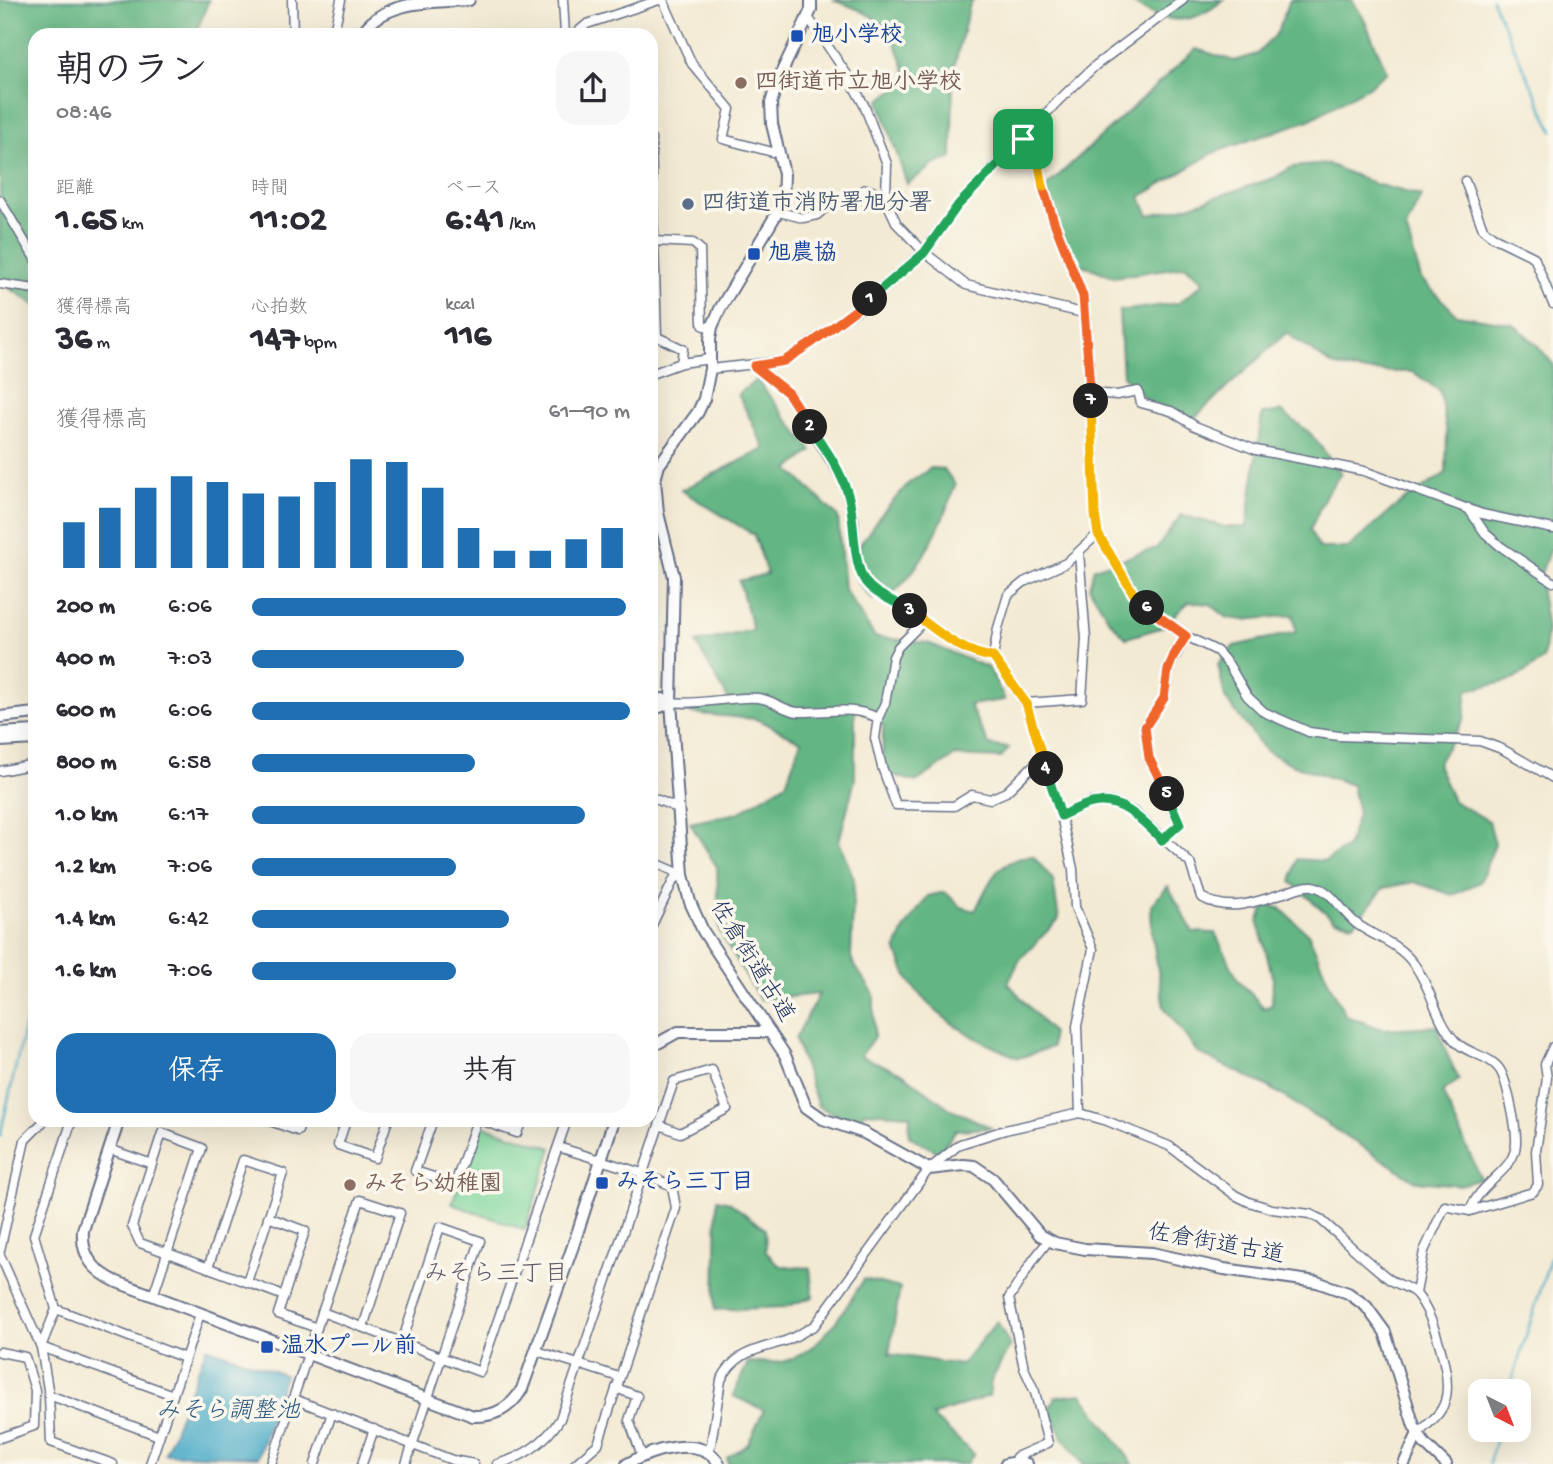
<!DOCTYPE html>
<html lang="ja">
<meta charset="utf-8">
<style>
body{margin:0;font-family:"Gochi Hand","Klee One",sans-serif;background:#f7f7f7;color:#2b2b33;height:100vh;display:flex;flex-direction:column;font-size:26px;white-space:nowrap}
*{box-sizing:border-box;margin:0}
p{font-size:23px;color:#7c7c81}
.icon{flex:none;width:38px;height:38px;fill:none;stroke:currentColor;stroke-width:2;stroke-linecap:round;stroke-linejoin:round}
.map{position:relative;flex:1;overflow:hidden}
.panel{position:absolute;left:28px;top:28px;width:630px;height:1099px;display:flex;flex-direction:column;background:#fff;border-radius:21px;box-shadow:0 7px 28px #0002}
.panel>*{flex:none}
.needle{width:46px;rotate:138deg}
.controls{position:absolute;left:1468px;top:1379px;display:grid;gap:14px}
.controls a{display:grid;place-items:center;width:63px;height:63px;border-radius:14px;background:#fff;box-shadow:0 7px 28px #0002;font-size:35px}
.pin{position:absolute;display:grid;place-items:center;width:60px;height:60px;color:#fff;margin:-30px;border-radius:14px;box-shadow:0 4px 10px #0006}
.km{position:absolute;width:35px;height:35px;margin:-18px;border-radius:50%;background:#222;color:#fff;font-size:19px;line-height:35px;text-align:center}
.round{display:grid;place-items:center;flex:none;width:74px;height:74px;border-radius:21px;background:#f7f7f7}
.headline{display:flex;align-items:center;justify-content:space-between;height:119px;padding:0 28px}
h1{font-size:38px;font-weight:800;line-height:52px}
.figures{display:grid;grid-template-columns:repeat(3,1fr);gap:10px;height:119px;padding:7px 28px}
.figures div{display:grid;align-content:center}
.figures b{font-size:35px;font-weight:800}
.figures small{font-size:19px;font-weight:400}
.figures p{font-size:19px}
.chart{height:196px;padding:14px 28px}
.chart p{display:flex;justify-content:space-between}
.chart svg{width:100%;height:126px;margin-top:7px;stroke:#1f6fb2;stroke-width:6}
.cta{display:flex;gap:14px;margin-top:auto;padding:14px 28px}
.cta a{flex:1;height:80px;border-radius:21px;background:#1f6fb2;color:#fff;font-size:28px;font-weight:800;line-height:80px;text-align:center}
.cta a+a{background:#f7f7f7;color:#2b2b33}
ul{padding:0 28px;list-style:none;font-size:23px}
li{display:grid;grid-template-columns:112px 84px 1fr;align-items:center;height:52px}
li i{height:18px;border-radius:9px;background:#1f6fb2}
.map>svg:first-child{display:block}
.green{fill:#7bd59b;stroke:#4b827c;stroke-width:2}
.forest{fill:#64b683;stroke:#407270;stroke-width:2}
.water{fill:#48aac7;stroke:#326c92;stroke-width:2}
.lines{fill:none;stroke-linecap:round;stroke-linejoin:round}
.stream{stroke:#48aac7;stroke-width:2.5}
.minor-casing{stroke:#677087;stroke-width:11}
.tertiary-casing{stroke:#677087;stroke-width:14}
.minor{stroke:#fff;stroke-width:8}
.tertiary{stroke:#fff;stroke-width:10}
.split-1-casing{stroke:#fff;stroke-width:14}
.split-2-casing{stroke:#fff;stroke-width:14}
.split-3-casing{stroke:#fff;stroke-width:14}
.split-4-casing{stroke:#fff;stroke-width:14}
.split-5-casing{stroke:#fff;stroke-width:14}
.split-6-casing{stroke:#fff;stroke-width:14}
.split-7-casing{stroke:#fff;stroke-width:14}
.split-8-casing{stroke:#fff;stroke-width:14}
.split-9-casing{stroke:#fff;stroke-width:14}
.split-1{stroke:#22a559;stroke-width:9}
.split-2{stroke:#f0652b;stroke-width:9}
.split-3{stroke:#22a559;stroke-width:9}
.split-4{stroke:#f5b400;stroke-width:9}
.split-5{stroke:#22a559;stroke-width:9}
.split-6{stroke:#f0652b;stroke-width:9}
.split-7{stroke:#f5b400;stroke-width:9}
.split-8{stroke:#f0652b;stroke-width:9}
.split-9{stroke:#f5b400;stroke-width:9}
.transit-dot{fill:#1a4fb4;stroke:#fbf7ec;stroke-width:2.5}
.education-dot{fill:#8d6e63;stroke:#fbf7ec;stroke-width:2.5}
.service-dot{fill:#5c6f8a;stroke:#fbf7ec;stroke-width:2.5}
.labels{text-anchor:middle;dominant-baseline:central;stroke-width:7;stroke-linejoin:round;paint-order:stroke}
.transit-label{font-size:23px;font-weight:bold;fill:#164399;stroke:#fbf7ec;text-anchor:start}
.education-label{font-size:23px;font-weight:bold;fill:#785e54;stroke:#fbf7ec;text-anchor:start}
.service-label{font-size:23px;font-weight:bold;fill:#4e5e75;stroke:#fbf7ec;text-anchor:start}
.street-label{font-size:23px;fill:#1b2f5e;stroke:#fbf7ec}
.neighbourhood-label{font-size:24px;fill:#5f5c6c;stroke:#fbf7ec}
.water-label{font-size:24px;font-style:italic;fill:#2b5a83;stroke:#fbf7ec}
</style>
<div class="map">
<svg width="1553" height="1464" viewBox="0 0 1553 1464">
<rect width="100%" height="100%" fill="#fbf7ec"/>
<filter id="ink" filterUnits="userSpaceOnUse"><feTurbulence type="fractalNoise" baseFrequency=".0143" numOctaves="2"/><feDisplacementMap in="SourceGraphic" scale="14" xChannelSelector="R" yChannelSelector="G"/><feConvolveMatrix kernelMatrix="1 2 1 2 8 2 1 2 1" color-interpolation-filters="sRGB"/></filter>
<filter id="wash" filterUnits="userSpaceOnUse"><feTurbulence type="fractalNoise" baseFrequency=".00686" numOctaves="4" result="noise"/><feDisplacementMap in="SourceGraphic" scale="28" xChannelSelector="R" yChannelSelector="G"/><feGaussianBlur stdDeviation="1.57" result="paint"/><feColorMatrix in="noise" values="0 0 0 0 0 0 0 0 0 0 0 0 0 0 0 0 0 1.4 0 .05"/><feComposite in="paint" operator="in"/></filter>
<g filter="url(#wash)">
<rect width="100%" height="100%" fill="#f3ead3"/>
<path class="green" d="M480 1125 552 1148 525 1230 452 1204Z"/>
<g class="forest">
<path d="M0 0H209L195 35H35V305L0 282Z"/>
<path d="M833 0H974L970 4 953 72 952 158 935 164 907 184 879 101 908 79C893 28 884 17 833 0Z"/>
<path d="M1127 0H1223C1189 29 1162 23 1127 0Z"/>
<path d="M1290 0H1352L1364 19 1387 72 1368 87 1309 120 1215 152 1140 197 1149 215 1185 207 1274 178 1292 167 1328 164 1375 184 1421 196 1406 228 1421 279 1457 315 1513 324 1537 345 1553 364V540L1539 579 1547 629 1543 660 1513 680 1467 690 1464 719 1437 764 1453 801 1489 821 1495 844 1480 882 1453 895 1414 882 1384 888 1354 924 1334 920 1291 882 1297 859 1325 861 1347 847 1358 814 1352 785 1291 764 1265 750 1225 698 1218 664 1234 646 1296 632 1293 615 1244 620 1228 618 1210 604 1189 602 1160 628 1126 638 1109 620 1089 587 1094 568 1157 548 1181 515 1225 527H1247L1262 414 1281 411 1310 433 1341 473 1325 496 1310 530 1319 548H1348L1396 506 1446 473 1447 434 1440 391 1413 372 1359 371 1332 365 1286 333 1194 418 1149 402 1123 376 1119 311 1179 303 1204 282 1186 266 1114 277 1072 261 1045 188 1196 49 1234 61 1257 54 1277 33Z"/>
<path d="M757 380 812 451 789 469 838 517 844 589 875 637 928 643 989 668 1005 700 969 705 989 745 1009 748 1001 758 955 756 916 782 882 772 883 725 855 708V779L839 841 854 879 851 956 854 965 874 994V1037L860 1056 902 1073 949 1108 992 1128 956 1130 939 1153 909 1136 910 1115 865 1112 854 1125 818 1106 795 1039 819 994 760 1000 719 931 717 867 690 823 738 813 786 783 801 741 756 719 690 713V704L730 702 696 643 753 630 739 581 767 574 754 535 681 490 765 449 738 394Z"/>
<path d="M931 468 944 469 955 485C944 520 922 568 893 593 888 597 879 598 872 599L858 582 859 546 880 516 909 483Z"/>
<path d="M1033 856 1053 880 1059 919 1020 959 1008 983 1052 1033V1047L1019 1058C981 1043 935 1019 911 983 904 973 900 959 896 948L905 928 928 896 945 892 961 907 975 911C990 882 995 859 1033 856Z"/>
<path d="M1168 886 1193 932 1215 933 1238 980 1264 1008 1272 1005 1273 979 1258 921 1266 905 1280 908 1309 935 1329 983 1346 1016 1382 1029 1438 1026 1446 1052 1459 1080 1442 1092 1481 1179 1460 1185 1416 1181 1269 1087 1198 1053 1164 1007 1152 934 1151 905Z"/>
<path d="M717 1199 729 1202 765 1229 766 1252 780 1266 810 1268 813 1297 785 1307 715 1310Z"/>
<path d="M864 1279 900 1288 889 1354 961 1365 997 1321 1010 1346 991 1381 989 1396 932 1416 974 1454 966 1464H728L727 1458 748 1444 764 1410 733 1396 748 1362C760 1362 775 1364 786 1361 822 1350 845 1309 864 1279Z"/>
<path d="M1082 1394 1133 1464H1083L1063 1438 1049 1410 1055 1397Z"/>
</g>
<path class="water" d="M207 1347 285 1375 258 1457 165 1454Z"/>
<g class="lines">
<g class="stream">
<path d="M1492 0 1553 131"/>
<path d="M0 1136 35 981"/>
<path d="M1509 1391 1553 1249"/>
<path d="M1489 1464 1498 1430"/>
</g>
</g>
</g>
<g filter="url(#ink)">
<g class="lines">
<defs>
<g id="minor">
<path d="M292 0 293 35"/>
<path d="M563 0 565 35"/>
<path d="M663 0 692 64 730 109 723 139 780 154"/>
<path d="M808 17 848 76 864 105 887 164 886 196 889 207 897 224 924 252 966 285 1083 313"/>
<path d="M333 35 341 0"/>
<path d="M574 35 587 24 659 0"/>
<path d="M651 139 657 337"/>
<path d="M1023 139 1038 160 1040 177 1054 222 1083 296 1091 393 1095 515 1098 534 1141 604 1186 636 1217 651 1229 665 1247 696 1264 712 1309 732 1339 736 1480 741 1502 749 1553 778"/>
<path d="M1465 181 1483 229 1493 237 1534 257 1553 304"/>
<path d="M0 200 35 259"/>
<path d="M779 212 803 218 817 215 831 203 866 189 886 196"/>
<path d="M654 241 693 243 700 249 702 323 704 326 712 327"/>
<path d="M0 284 35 289"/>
<path d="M651 334 683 349 681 363"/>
<path d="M754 366 788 393 844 482 854 520 856 559 866 583 870 588 901 605 961 648 978 655 993 657"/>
<path d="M710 369 784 361 859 309 924 252 958 205 1060 99 1096 65 1183 0"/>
<path d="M651 374 681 363 710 359"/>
<path d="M1091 393 1117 395 1138 391 1141 403 1171 411 1195 426 1256 450 1364 471 1482 514 1553 529"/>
<path d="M1468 508 1485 533 1500 546 1553 582"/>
<path d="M924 621 898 647 893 657 885 703 878 718 875 738 882 767 896 805 954 806 972 795 990 799 1006 792 1042 757"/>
<path d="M671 702C700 706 729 696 758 698 772 699 784 711 798 712 826 713 852 705 878 718"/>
<path d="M1026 703 1082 699 1086 639 1079 553"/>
<path d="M0 771 35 764"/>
<path d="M651 797 677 808"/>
<path d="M1061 816 1091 802H1111L1134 812 1190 863 1201 897C1230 914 1258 901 1287 892 1295 889 1305 885 1313 886 1334 891 1341 912 1357 924 1376 938 1397 942 1413 963 1432 987 1435 1020 1456 1042 1469 1055 1490 1055 1500 1070 1507 1081 1517 1129 1516 1143 1515 1172 1480 1181 1470 1211"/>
<path d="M1162 840 1180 824 1149 758 1145 727 1164 698 1168 670 1186 636"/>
<path d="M651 861 683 875"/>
<path d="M651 927 674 879 683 875"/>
<path d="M1080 1113 1077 1026 1093 949 1075 907 1073 869 1061 816 1026 703 993 657 998 628 1008 595 1024 582 1066 563 1098 534"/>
<path d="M72 1120 34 1235 56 1309 41 1347 49 1395 51 1442 113 1464"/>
<path d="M267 1120 298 1131 301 1120"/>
<path d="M346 1120 338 1145 375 1158 388 1120"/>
<path d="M433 1120 415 1171 455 1184 477 1120"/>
<path d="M480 1120 517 1133 522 1120"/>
<path d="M558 1147 642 1173 672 1186 676 1208 598 1444 575 1464"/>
<path d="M109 1149 152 1164"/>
<path d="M268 1217 305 1231 278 1314 317 1328"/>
<path d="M0 1250 25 1140 45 1120"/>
<path d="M0 1255 41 1347 173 1395"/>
<path d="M208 1268 243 1160 283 1173 247 1282"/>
<path d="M1416 1293 1424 1251 1445 1206 1470 1211 1533 1192 1538 1185 1536 1151 1547 1078 1545 1064 1553 1047"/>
<path d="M153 1296 202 1148 162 1133 132 1226 140 1243C188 1260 236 1278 284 1296"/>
<path d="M56 1309 185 1358"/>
<path d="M322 1312 480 1372 567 1120"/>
<path d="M402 1342 440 1227 480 1241 406 1464"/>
<path d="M537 1351 619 1377"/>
<path d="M0 1352 25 1357 35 1390 34 1426 0 1438"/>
<path d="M616 1388 637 1396 629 1420 642 1456"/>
<path d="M49 1395 159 1436"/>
<path d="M294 1399 452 1460 474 1464"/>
<path d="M707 1451 711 1444 721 1380C736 1351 757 1350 785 1341 796 1337 805 1331 815 1325L929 1169 960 1144 1005 1130 1080 1113 1107 1121 1169 1146 1235 1195 1249 1202 1272 1209 1310 1214 1320 1219C1343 1239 1365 1260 1389 1279 1397 1285 1411 1287 1417 1295 1433 1315 1453 1377 1445 1401 1441 1415 1428 1424 1418 1433"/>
<path d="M1014 1462 1016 1457 1048 1443 1035 1392 1024 1368 1009 1298 1034 1259 1049 1240"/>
<path d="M150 1464 200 1314"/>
<path d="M271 1464 360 1200 400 1213 363 1327"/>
<path d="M315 1464 332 1413"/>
<path d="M362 1464 374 1429"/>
<path d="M497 1464C522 1458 546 1442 560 1419L674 1081 712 1070 727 1109 680 1133 660 1125"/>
</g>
<g id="tertiary">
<path d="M811 0V10L778 80 771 103 772 124 784 174 783 203 720 309 712 327 710 339V369L704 399 698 412 659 465 655 480 658 513 674 577 671 702 683 875 690 902 703 931 785 1055 806 1107 823 1119 864 1133 929 1169 964 1165 974 1166 993 1179 1040 1235 1055 1243 1085 1249 1152 1253 1224 1269 1317 1282 1348 1293 1366 1306 1385 1332 1414 1426 1424 1443 1446 1464"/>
<path d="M361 35C382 0 431 2 469 0"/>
<path d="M651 700 662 699 671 702"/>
<path d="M651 708 660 707 671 702"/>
<path d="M0 717 35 713"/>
<path d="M0 733 35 731"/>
<path d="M0 741 35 739"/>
<path d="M651 1047 678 1032H770"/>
<path d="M119 1120 83 1230C81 1257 94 1271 117 1282L473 1416C495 1417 511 1408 522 1389L573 1246 614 1120"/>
<path d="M627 1464C650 1451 702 1433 719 1464"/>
<path d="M1006 1464 1019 1462 1027 1464"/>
<path d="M1404 1464 1418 1433"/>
</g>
</defs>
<use href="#minor" class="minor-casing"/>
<use href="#tertiary" class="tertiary-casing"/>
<use href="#minor" class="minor"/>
<use href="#tertiary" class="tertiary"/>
</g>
</g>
<g class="lines" filter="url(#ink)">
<defs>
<path id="split-1" d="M870 299 924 253 958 205 1023 139"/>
<path id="split-2" d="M810 427 788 393 754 366 784 361 813 342 870 299"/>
<path id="split-3" d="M810 427C826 449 842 472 849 498 856 523 851 569 869 586 879 597 898 602 910 611"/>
<path id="split-4" d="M910 611C937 630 960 653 993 657L1026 703 1046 769"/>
<path id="split-5" d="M1046 769 1061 816C1071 811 1082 805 1092 803 1122 797 1143 821 1162 840L1180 824 1167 794"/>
<path id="split-6" d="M1147 608 1186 636 1174 655 1168 670 1164 698 1145 727 1149 758 1167 794"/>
<path id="split-7" d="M1091 401 1095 514 1098 534 1135 596 1147 608"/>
<path id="split-8" d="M1043 187 1054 222 1083 296 1091 401"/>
<path id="split-9" d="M1023 139 1038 160 1043 187"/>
</defs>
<use href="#split-1" class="split-1-casing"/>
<use href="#split-2" class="split-2-casing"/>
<use href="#split-3" class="split-3-casing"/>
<use href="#split-4" class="split-4-casing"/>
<use href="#split-5" class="split-5-casing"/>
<use href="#split-6" class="split-6-casing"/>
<use href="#split-7" class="split-7-casing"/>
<use href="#split-8" class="split-8-casing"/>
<use href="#split-9" class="split-9-casing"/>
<use href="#split-1" class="split-1"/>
<use href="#split-2" class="split-2"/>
<use href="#split-3" class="split-3"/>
<use href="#split-4" class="split-4"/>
<use href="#split-5" class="split-5"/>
<use href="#split-6" class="split-6"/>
<use href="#split-7" class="split-7"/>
<use href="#split-8" class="split-8"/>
<use href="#split-9" class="split-9"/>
</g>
<g class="transit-dot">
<rect x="790" y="29" width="14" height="14" rx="3.5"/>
<rect x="747" y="247" width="14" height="14" rx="3.5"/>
<rect x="595" y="1176" width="14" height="14" rx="3.5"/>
<rect x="260" y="1340" width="14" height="14" rx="3.5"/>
</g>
<g class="education-dot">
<circle cx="741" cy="83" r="7"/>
<circle cx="350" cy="1185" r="7"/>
</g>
<circle class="service-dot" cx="688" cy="204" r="7"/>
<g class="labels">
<g class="transit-label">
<text x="811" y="36">旭小学校</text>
<text x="768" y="254">旭農協</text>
<text x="616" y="1183">みそら三丁目</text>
<text x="281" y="1347">温水プール前</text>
</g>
<g class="education-label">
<text x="755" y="83">四街道市立旭小学校</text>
<text x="364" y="1185">みそら幼稚園</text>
</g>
<g class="service-label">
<text x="702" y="204">四街道市消防署旭分署</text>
</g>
<g class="street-label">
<text transform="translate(751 962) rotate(58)">佐倉街道古道</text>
<text transform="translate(1216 1245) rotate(10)">佐倉街道古道</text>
</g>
<g class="neighbourhood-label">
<text x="496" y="1275">みそら三丁目</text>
</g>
<g class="water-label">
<text x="228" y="1412">みそら調整池</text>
</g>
</g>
</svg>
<div class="controls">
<a><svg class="needle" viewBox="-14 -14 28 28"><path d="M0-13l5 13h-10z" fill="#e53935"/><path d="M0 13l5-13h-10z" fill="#7c7c81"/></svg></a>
</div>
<div class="pin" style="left:1023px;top:139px;background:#1e9e55"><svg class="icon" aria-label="arrive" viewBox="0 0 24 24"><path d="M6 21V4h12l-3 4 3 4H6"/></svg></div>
<b class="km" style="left:870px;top:299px">1</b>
<b class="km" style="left:810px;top:427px">2</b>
<b class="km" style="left:910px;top:611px">3</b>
<b class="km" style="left:1046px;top:769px">4</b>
<b class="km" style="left:1167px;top:794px">5</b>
<b class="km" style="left:1147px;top:608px">6</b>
<b class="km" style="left:1091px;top:401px">7</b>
<section class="panel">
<div class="headline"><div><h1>朝のラン</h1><p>08:46</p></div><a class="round"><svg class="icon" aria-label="share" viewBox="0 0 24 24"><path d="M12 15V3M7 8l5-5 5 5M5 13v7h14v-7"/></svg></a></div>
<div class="figures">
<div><p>距離</p><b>1.65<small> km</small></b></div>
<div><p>時間</p><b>11:02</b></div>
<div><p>ペース</p><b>6:41<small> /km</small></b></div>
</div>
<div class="figures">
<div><p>獲得標高</p><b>36<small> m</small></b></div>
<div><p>心拍数</p><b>147<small> bpm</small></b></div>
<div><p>kcal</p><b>116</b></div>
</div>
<div class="chart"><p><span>獲得標高</span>61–90 m</p>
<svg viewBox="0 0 160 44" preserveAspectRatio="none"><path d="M5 44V28M15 44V23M25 44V16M35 44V12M45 44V14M55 44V18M65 44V19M75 44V14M85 44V6M95 44V7M105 44V16M115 44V30M125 44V38M135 44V38M145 44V34M155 44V30"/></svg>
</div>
<ul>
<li><b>200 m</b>6:06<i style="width:99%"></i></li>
<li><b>400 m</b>7:03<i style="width:56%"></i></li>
<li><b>600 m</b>6:06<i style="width:100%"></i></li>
<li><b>800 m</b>6:58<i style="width:59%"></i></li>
<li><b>1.0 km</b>6:17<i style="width:88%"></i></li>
<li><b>1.2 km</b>7:06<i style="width:54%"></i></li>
<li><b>1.4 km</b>6:42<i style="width:68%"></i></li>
<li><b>1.6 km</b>7:06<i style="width:54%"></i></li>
</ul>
<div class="cta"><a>保存</a><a>共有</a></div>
</section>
</div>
